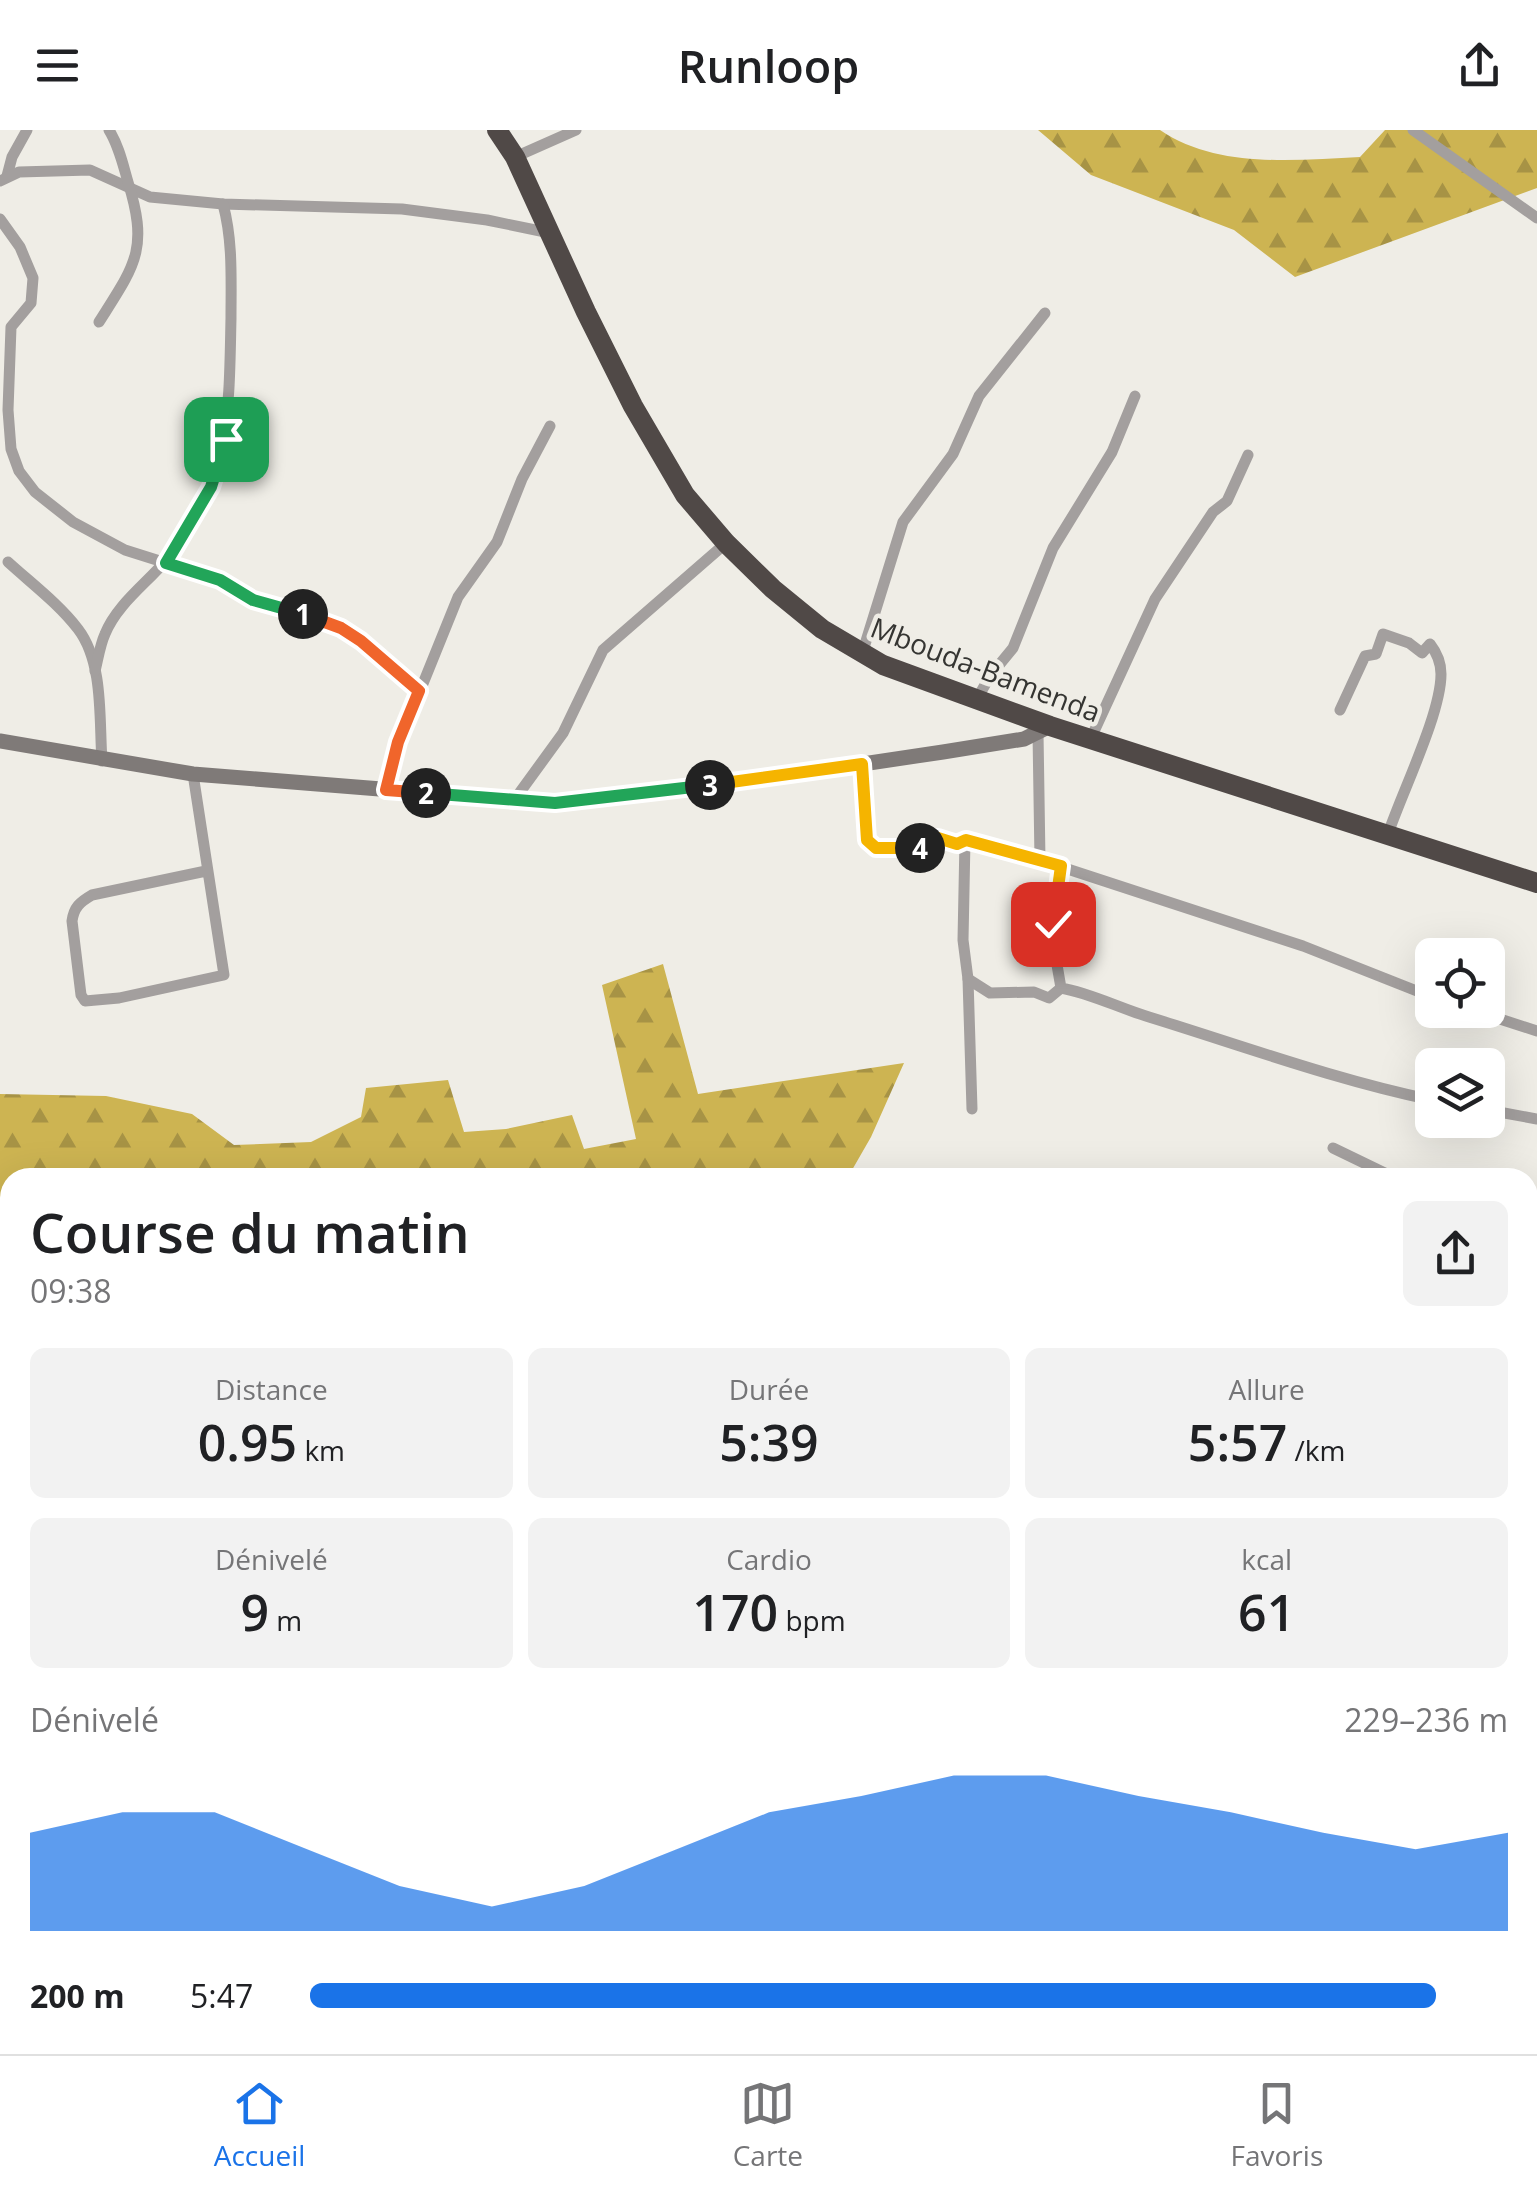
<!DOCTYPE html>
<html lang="fr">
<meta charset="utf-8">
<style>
body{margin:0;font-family:"Open Sans",sans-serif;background:#f2f2f2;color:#202124;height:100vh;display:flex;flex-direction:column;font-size:38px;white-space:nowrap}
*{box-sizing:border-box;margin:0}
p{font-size:32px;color:#757577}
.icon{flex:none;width:55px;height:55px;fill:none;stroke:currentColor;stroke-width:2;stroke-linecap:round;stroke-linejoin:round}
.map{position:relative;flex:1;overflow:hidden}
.panel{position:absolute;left:0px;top:1038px;width:1538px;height:888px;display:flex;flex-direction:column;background:#fff;border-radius:30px 30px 0 0;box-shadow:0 10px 40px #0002}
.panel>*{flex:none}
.buttons{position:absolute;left:1415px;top:808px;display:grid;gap:20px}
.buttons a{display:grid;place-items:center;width:90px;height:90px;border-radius:15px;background:#fff;box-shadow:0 10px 40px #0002;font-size:50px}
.pin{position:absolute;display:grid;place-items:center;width:85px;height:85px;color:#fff;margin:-42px;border-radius:20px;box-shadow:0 5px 15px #0006}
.km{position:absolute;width:50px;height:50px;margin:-25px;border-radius:50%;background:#222;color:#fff;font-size:28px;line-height:50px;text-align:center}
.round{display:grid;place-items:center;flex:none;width:105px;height:105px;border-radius:15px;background:#f2f2f2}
.overview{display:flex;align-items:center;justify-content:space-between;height:170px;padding:0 30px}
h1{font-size:55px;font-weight:600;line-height:75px}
.figures{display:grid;grid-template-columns:repeat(3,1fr);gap:15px;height:170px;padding:10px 30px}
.figures div{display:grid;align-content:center;border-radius:15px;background:#f2f2f2;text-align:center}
.figures b{font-size:50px;font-weight:600}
.figures small{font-size:28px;font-weight:400}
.figures p{font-size:28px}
.chart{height:280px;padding:20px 30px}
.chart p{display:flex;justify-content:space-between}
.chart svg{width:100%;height:180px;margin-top:10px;fill:#1a73e8;opacity:.7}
ul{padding:0 30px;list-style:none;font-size:32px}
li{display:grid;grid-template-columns:160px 120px 1fr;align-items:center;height:75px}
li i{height:25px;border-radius:12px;background:#1a73e8}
header{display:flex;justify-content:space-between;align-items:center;height:130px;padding:0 30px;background:#fff;font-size:45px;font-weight:600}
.dock{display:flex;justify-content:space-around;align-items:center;height:140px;border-top:2px solid #e0e0e0;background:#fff;font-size:28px;color:#757577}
.dock a{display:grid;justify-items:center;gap:5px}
.dock .active{color:#1a73e8}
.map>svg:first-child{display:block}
.forest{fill:url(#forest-firs)}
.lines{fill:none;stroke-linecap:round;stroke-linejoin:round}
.street{stroke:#a39f9e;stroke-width:11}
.secondary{stroke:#7f7a78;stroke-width:15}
.highway{stroke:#504947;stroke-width:20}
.split-1-casing{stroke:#fff;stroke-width:20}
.split-2-casing{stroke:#fff;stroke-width:20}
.split-3-casing{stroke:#fff;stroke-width:20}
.split-4-casing{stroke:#fff;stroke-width:20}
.split-5-casing{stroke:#fff;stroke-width:20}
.split-1{stroke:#22a559;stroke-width:12}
.split-2{stroke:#f0652b;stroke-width:12}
.split-3{stroke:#22a559;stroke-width:12}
.split-4{stroke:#f5b400;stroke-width:12}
.split-5{stroke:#f5b400;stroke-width:12}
.labels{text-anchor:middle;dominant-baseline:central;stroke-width:9;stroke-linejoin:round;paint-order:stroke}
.street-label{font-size:28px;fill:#353532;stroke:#efede6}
</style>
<header><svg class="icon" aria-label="menu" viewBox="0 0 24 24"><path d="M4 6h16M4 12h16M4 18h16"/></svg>Runloop<svg class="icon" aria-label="share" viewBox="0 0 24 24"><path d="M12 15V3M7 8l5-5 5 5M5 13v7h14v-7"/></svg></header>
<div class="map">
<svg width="1537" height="1924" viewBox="0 0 1537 1924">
<defs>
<pattern id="forest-firs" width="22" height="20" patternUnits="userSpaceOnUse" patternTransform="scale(2.5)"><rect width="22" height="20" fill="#cdb452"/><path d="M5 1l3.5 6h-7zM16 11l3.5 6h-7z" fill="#a79345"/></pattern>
</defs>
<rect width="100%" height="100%" fill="#efede6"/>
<g class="forest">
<path d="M1038 0H1160C1217 39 1295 30 1360 27L1385 0H1537V58L1295 147 1234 100 1091 45Z"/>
<path d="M663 834 698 964 904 933 871 1007 848 1047 10 1048V1099L0 1097V964L106 966 192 984 234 1015 311 1012 361 987 366 958 448 950 464 1002 506 999 572 985 584 1019 636 1009 602 855Z"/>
<path d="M0 1193H10V1329L0 1331Z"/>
<path d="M0 1864 10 1872V1915H124L114 1924H0Z"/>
<path d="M326 1915H426L422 1924H327Z"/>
</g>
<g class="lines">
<g class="street">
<path d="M1413 0 1537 88"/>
<path d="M515 27 576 0"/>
<path d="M7 46 12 27 27 0"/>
<path d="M0 51 19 42 90 40 150 67 223 74 402 79 487 90 550 103"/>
<path d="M0 89 20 117 33 148 31 173 11 197 8 280 11 319 19 341 35 362 73 392 125 420 220 450 253 469 341 498 419 561"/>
<path d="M99 192C135 135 149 120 128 52 123 35 119 16 109 0"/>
<path d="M8 432C31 453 59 474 78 499 104 533 99 590 102 631"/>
<path d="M862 524 903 392 953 324 979 266 1045 183"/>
<path d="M95 541C98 529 100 515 105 504 119 469 158 446 178 415 231 336 229 279 231 188 231 149 233 111 223 74"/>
<path d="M977 569 990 546 1013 518 1053 418 1112 322 1135 266"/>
<path d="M1340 580 1365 526 1376 524 1383 504 1409 513 1422 523 1430 514C1437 523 1441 532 1441 544 1441 584 1402 662 1388 704"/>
<path d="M1038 603 1040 730 1303 816 1432 867"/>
<path d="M1091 608 1155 469 1213 382 1227 371 1248 325"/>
<path d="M862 634 867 710 876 718H926L938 708 957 714 965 710 1040 730"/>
<path d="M193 644 224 845 119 868 85 871 81 865 72 791C74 777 80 772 92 765L206 741"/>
<path d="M386 660 399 613 458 467 497 412 522 349 550 296"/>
<path d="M515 669 563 603 603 520 726 413"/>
<path d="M965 710 963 810 968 849 972 979"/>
<path d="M1061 736 1052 806 1061 858C1090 863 1119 878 1149 887 1243 916 1336 950 1432 970"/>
<path d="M968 849 990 863 1034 862 1049 868 1061 858"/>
<path d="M1472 880 1537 901"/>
<path d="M1488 980 1537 989"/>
<path d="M1333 1018 1395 1048"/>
<path d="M1528 1100 1537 1104"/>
<path d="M1528 1256 1537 1258"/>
<path d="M1528 1354 1537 1356"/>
<path d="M1528 1527 1537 1529"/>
<path d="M1528 1601 1537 1602"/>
<path d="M1528 1675 1537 1676"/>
<path d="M1528 1743 1537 1745"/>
<path d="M0 1785 10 1791"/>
<path d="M1528 1816 1537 1817"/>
<path d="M1528 1832 1537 1827"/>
<path d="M1528 1907 1537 1908"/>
<path d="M201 1915 214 1924"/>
<path d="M683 1915 684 1924"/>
<path d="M841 1915 842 1924"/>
<path d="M1138 1915V1924"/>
<path d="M1446 1915V1924"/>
<path d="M1020 1924V1915"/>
<path d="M1082 1924V1915"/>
<path d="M1380 1924V1915"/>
</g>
<g class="secondary">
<path d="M0 611 193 644 555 673 762 649 943 622 1024 609 1050 596"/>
<path d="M1528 1453 1537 1455"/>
<path d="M0 1691 10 1689"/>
</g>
<path class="highway" d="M497 0 515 27 586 182 633 276 685 365 726 413 773 459 822 499 883 535 1050 596 1537 753"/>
</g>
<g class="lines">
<defs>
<path id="split-1" d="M226 309 211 357 166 433 220 450 253 470 303 484"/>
<path id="split-2" d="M303 484 341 498 361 511 419 561 398 612 386 660 426 663"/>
<path id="split-3" d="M426 663 555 673 710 655"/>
<path id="split-4" d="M710 655 862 634 867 710 876 718H920"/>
<path id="split-5" d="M920 718H926L938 708 957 714 966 710 1061 736 1053 794"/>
</defs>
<use href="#split-1" class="split-1-casing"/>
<use href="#split-2" class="split-2-casing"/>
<use href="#split-3" class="split-3-casing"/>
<use href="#split-4" class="split-4-casing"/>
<use href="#split-5" class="split-5-casing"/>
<use href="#split-1" class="split-1"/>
<use href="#split-2" class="split-2"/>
<use href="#split-3" class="split-3"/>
<use href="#split-4" class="split-4"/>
<use href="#split-5" class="split-5"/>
</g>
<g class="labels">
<g class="street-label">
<text transform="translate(986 539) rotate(21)">Mbouda-Bamenda</text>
</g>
</g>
</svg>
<div class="buttons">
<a><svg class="icon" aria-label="locate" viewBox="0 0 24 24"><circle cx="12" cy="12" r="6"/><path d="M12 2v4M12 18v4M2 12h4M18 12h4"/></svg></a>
<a><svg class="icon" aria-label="layers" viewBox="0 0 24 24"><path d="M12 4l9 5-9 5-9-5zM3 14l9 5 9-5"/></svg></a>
</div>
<div class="pin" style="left:226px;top:309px;background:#1e9e55"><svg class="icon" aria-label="arrive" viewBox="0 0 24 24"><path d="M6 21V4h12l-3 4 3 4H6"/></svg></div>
<div class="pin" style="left:1053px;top:794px;background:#d93025"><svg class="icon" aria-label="check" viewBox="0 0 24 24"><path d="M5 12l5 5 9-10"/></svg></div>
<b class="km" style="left:303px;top:484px">1</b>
<b class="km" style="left:426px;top:663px">2</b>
<b class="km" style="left:710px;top:655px">3</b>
<b class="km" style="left:920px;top:718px">4</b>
<section class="panel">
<div class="overview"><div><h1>Course du matin</h1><p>09:38</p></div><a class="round"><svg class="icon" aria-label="share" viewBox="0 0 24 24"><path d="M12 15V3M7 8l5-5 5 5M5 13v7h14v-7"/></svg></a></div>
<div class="figures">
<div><p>Distance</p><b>0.95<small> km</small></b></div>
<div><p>Durée</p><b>5:39</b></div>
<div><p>Allure</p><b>5:57<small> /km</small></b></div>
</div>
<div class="figures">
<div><p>Dénivelé</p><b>9<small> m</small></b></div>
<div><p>Cardio</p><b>170<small> bpm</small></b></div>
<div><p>kcal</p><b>61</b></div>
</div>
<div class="chart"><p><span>Dénivelé</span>229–236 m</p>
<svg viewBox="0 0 160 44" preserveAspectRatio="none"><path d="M0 44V20L10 15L20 15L30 24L40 33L50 38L60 33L70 24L80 15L90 11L100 6L110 6L120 11L130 15L140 20L150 24L160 20V44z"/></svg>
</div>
<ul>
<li><b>200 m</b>5:47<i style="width:94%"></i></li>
</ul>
</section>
</div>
<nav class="dock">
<a class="active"><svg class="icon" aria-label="home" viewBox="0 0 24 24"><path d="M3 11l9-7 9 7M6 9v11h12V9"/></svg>Accueil</a>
<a><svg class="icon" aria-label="map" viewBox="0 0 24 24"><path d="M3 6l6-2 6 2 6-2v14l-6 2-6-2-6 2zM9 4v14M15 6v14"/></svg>Carte</a>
<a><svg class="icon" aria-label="saved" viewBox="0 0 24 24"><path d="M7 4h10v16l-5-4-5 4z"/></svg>Favoris</a>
</nav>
